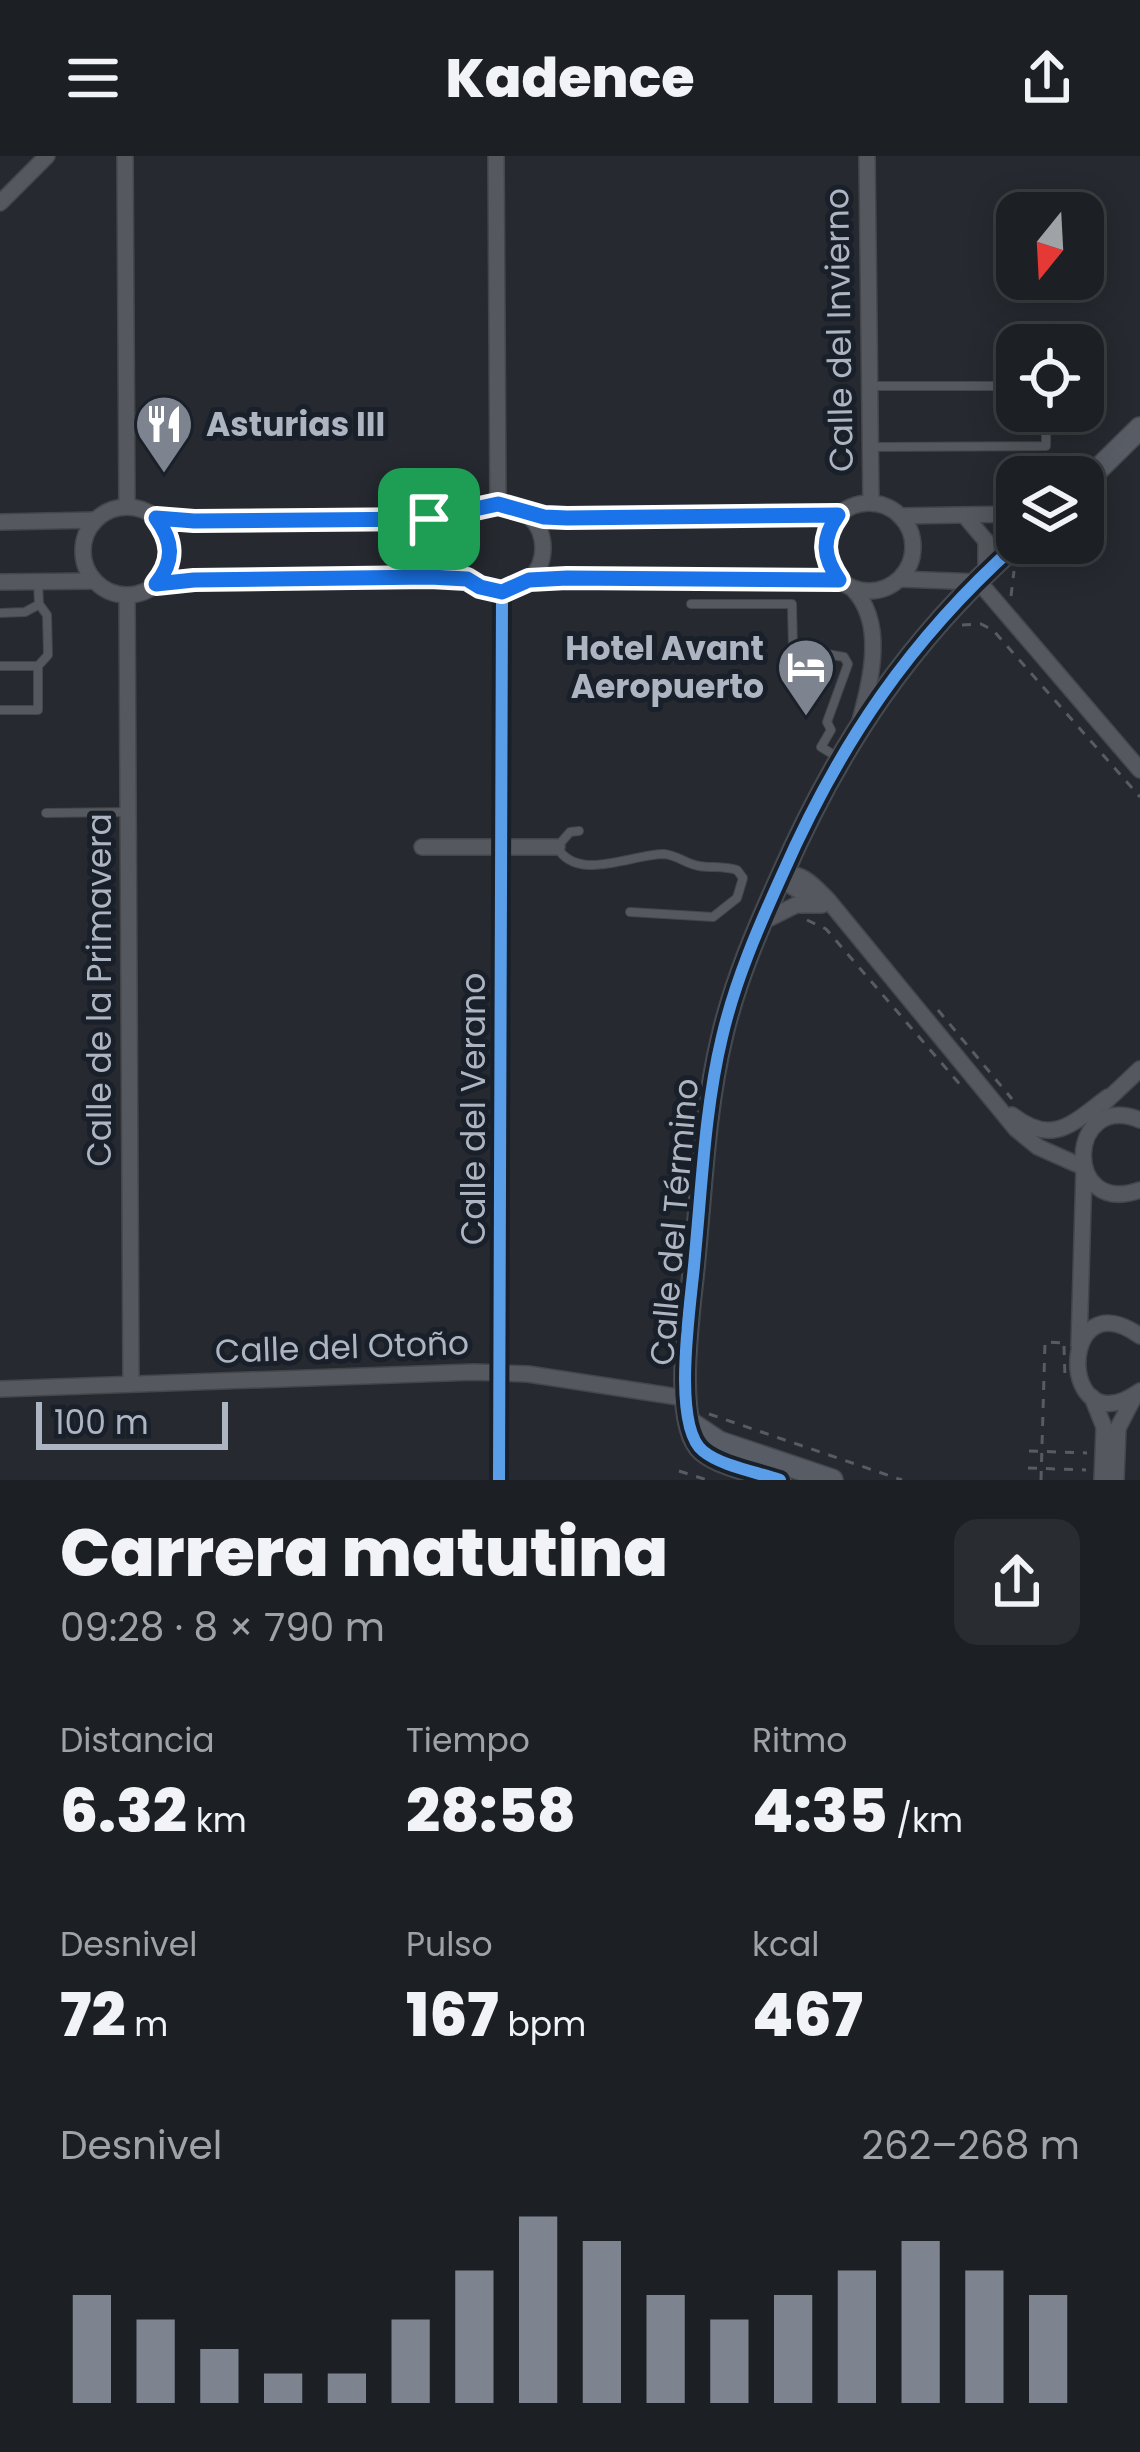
<!DOCTYPE html>
<html lang="es">
<meta charset="utf-8">
<style>
body{margin:0;font-family:Poppins,sans-serif;background:#292d31;color:#f1f3f6;height:100vh;display:flex;flex-direction:column;font-size:45px;white-space:nowrap}
*{box-sizing:border-box;margin:0}
p{font-size:39px;color:#a0a3a6}
.icon{flex:none;width:66px;height:66px;fill:none;stroke:currentColor;stroke-width:2;stroke-linecap:round;stroke-linejoin:round}
.map{position:relative;height:1324px;overflow:hidden}
.side{display:flex;flex-direction:column;background:#1c2024;flex:1}
.side>*{flex:none}
.needle{width:78px;rotate:198deg}
.buttons{position:absolute;left:996px;top:36px;display:grid;gap:24px}
.buttons a{display:grid;place-items:center;width:108px;height:108px;border-radius:24px;background:#1c2024;box-shadow:0 6px 30px #0003,0 0 0 3px #3a3e41;font-size:60px}
.scale{position:absolute;left:36px;bottom:30px;width:192px;box-sizing:border-box;padding-left:12px;border:6px solid #aeb5c2;border-top:0;font-size:33px;line-height:42px;white-space:nowrap;color:#aeb5c2;-webkit-text-stroke:9px #19202a;paint-order:stroke}
.pin{position:absolute;display:grid;place-items:center;width:102px;height:102px;color:#fff;margin:-51px;border-radius:24px;box-shadow:0 6px 18px #0006}
.round{display:grid;place-items:center;flex:none;width:126px;height:126px;border-radius:24px;background:#292d31}
.overview{display:flex;align-items:center;justify-content:space-between;height:204px;padding:0 60px}
h1{font-size:66px;font-weight:800;line-height:90px}
.stats{display:grid;grid-template-columns:repeat(3,1fr);gap:18px;height:204px;padding:12px 60px}
.stats div{display:grid;align-content:center}
.stats b{font-size:60px;font-weight:800}
.stats small{font-size:33px;font-weight:400}
.stats p{font-size:33px}
.chart{height:336px;padding:24px 60px}
.chart p{display:flex;justify-content:space-between}
.chart svg{width:100%;height:216px;margin-top:12px;stroke:#7e848f;stroke-width:6}
header{display:flex;justify-content:space-between;align-items:center;height:156px;padding:0 60px;background:#1c2024;font-size:54px;font-weight:800}
.map>svg:first-child{display:block}
.lines{fill:none;stroke-linecap:round;stroke-linejoin:round}
.lane-casing{stroke:#43464b;stroke-width:10}
.street-casing{stroke:#43464b;stroke-width:18}
.secondary-casing{stroke:#43464b;stroke-width:24}
.path{stroke:#585c62;stroke-width:3;stroke-dasharray:9 9;stroke-linecap:butt}
.lane{stroke:#55585e;stroke-width:8}
.street{stroke:#55585e;stroke-width:15}
.secondary{stroke:#585c64;stroke-width:21}
.cycleway-casing{stroke:#19202a;stroke-width:20}
.cycleway{stroke:#5a9eea;stroke-width:12}
.route-casing{stroke:#fff;stroke-width:24}
.route{stroke:#1a73e8;stroke-width:15}
.labels{text-anchor:middle;dominant-baseline:central;stroke-width:10;stroke-linejoin:round;paint-order:stroke}
.street-label{font-size:33px;fill:#aeb5c2;stroke:#19202a}
.poi-label{font-size:33px;font-weight:bold;fill:#aeb5c2;stroke:#19202a;text-anchor:start}
</style>
<header><svg class="icon" aria-label="menu" viewBox="0 0 24 24"><path d="M4 6h16M4 12h16M4 18h16"/></svg>Kadence<svg class="icon" aria-label="share" viewBox="0 0 24 24"><path d="M12 15V3M7 8l5-5 5 5M5 13v7h14v-7"/></svg></header>
<div class="map">
<svg width="1140" height="1324" viewBox="0 0 1140 1324">
<rect width="100%" height="100%" fill="#262a30"/>
<g class="lines">
<defs>
<g id="lane">
<path d="M871 230H1017"/>
<path d="M872 291 1046 290V255"/>
<path d="M691 448H792L793 492 844 501 848 508 827 566 831 574 821 591 839 602"/>
<path d="M0 457 25 456 38 449"/>
<path d="M0 510H38"/>
<path d="M0 554H38V510L48 499 47 459 39 448 38 426"/>
<path d="M46 657 127 656"/>
<path d="M579 675 570 676 557 691C577 727 632 698 664 698 677 699 686 708 699 710 712 712 724 710 737 714L743 722 737 742 713 761 630 756"/>
</g>
<g id="street">
<path d="M125 0 127 350"/>
<path d="M496 0 498 348"/>
<path d="M867 0 871 346"/>
<path d="M0 47 47 0"/>
<circle cx="869" cy="391" r="44"/>
<circle cx="499" cy="392" r="44"/>
<circle cx="127" cy="395" r="44"/>
<path d="M526 357 567 362 838 359"/>
<path d="M900 360 1017 358"/>
<path d="M965 360 986 385V418"/>
<path d="M156 362 194 365 429 363 473 356"/>
<path d="M0 366 95 364"/>
<path d="M900 423 979 426 1140 614"/>
<path d="M529 424H839"/>
<path d="M0 426 95 425"/>
<path d="M156 428 194 424 468 423"/>
<path d="M852 432C886 466 871 523 860 565"/>
<path d="M127 439 131 1228"/>
<path d="M422 691H557"/>
<path d="M782 718C803 716 814 730 828 744L1016 973 1038 991 1083 1011"/>
<path d="M782 718 788 728 820 748"/>
<path d="M762 766 796 749H822"/>
<path d="M1103 948 1140 913"/>
<path d="M1012 959C1053 991 1073 967 1108 941"/>
<path d="M1140 964C1067 934 1062 1062 1140 1034"/>
<path d="M1140 1180C1057 1120 1057 1294 1140 1235"/>
<path d="M1079 1190 1084 1013"/>
<path d="M0 1233 474 1216 528 1218 685 1242"/>
<path d="M1092 1241 1104 1271 1102 1324"/>
<path d="M499 1324 502 436"/>
<path d="M1116 1324 1118 1272 1134 1241"/>
</g>
<g id="secondary">
<path d="M1083 328 1140 272"/>
<path d="M689 1266 719 1286 832 1324"/>
<path d="M780 1324C757 1316 721 1310 703 1295 670 1268 692 1141 695 1099 702 1027 705 952 722 881 735 825 758 772 782 719 840 587 910 483 1018 387"/>
</g>
</defs>
<use href="#lane" class="lane-casing"/>
<use href="#street" class="street-casing"/>
<use href="#secondary" class="secondary-casing"/>
<g class="path">
<path d="M1033 395 1041 387"/>
<path d="M1011 440 1014 415"/>
<path d="M962 469 981 468 993 474 1140 641"/>
<path d="M807 764 826 773 963 932"/>
<path d="M938 854 1012 943"/>
<path d="M1064 1190 1065 1222"/>
<path d="M709 1258 902 1324"/>
<path d="M1029 1295 1087 1297"/>
<path d="M1028 1312 1086 1314"/>
<path d="M679 1315 707 1324"/>
<path d="M1041 1324 1045 1186 1064 1187"/>
</g>
<use href="#lane" class="lane"/>
<use href="#street" class="street"/>
<use href="#secondary" class="secondary"/>
<defs>
<g id="cycleway">
<path d="M499 1324 502 436"/>
<path d="M780 1324C757 1316 721 1310 703 1295 670 1268 692 1141 695 1099 702 1027 705 952 722 881 735 825 758 772 782 719 840 587 910 483 1018 387"/>
</g>
</defs>
<use href="#cycleway" class="cycleway-casing"/>
<use href="#cycleway" class="cycleway"/>
</g>
<g class="lines">
<defs>
<path id="route" d="M498 348 544 361 567 362 838 359C821 383 823 401 839 424L567 422 529 424 502 436 480 431 467 423 430 421 194 424 156 428C175 405 173 385 156 362L194 365 429 363Z"/>
</defs>
<use href="#route" class="route-casing"/>
<use href="#route" class="route"/>
</g>
<defs>
<symbol id="restaurant-pin" viewBox="-11 -11 22 30"><path d="M0 17L-7.5 6A9.5 9.5 0 1 1 7.5 6Z" fill="#7e848f" stroke="#19202a"/><path d="M-5-6h1v4h1v-4h1v4h1v-4h1v5L-1.5 .5V6h-2V.5L-5-1ZM5-6V6H3V1.5H1.5Q1.5-4 5-6Z" fill="#fff"/></symbol>
<symbol id="hotel-pin" viewBox="-11 -11 22 30"><path d="M0 17L-7.5 6A9.5 9.5 0 1 1 7.5 6Z" fill="#7e848f" stroke="#19202a"/><path d="M-6-4.5h1.5V1H6V5H4.5V3h-9V5H-6ZM-4 0a1.8 1.8 0 1 1 3.6 0ZM.5 0V-2.5h3Q6-2.5 6 0Z" fill="#fff"/></symbol>
</defs>
<g fill-rule="evenodd">
<use href="#restaurant-pin" x="131" y="235" width="66" height="90"/>
<use href="#hotel-pin" x="773" y="478" width="66" height="90"/>
</g>
<g class="labels">
<g class="street-label">
<text transform="translate(839 174) rotate(-91)">Calle del Invierno</text>
<text transform="translate(99 834) rotate(-90)">Calle de la Primavera</text>
<text transform="translate(473 953) rotate(-90)">Calle del Verano</text>
<text transform="translate(674 1066) rotate(-85)">Calle del Término</text>
<text transform="translate(342 1191) rotate(-2)">Calle del Otoño</text>
</g>
<g class="poi-label">
<text x="206" y="268">Asturias III</text>
<text x="764" y="492" text-anchor="end">Hotel Avant<tspan x="764" dy="38">Aeropuerto</tspan></text>
</g>
</g>
</svg>
<div class="buttons">
<a><svg class="needle" viewBox="-14 -14 28 28"><path d="M0-13l5 13h-10z" fill="#e53935"/><path d="M0 13l5-13h-10z" fill="#a0a3a6"/></svg></a>
<a><svg class="icon" aria-label="locate" viewBox="0 0 24 24"><circle cx="12" cy="12" r="6"/><path d="M12 2v4M12 18v4M2 12h4M18 12h4"/></svg></a>
<a><svg class="icon" aria-label="layers" viewBox="0 0 24 24"><path d="M12 4l9 5-9 5-9-5zM3 14l9 5 9-5"/></svg></a>
</div>
<div class="scale">100 m</div>
<div class="pin" style="left:429px;top:363px;background:#1e9e55"><svg class="icon" aria-label="arrive" viewBox="0 0 24 24"><path d="M6 21V4h12l-3 4 3 4H6"/></svg></div>
</div>
<section class="side">
<div class="overview"><div><h1>Carrera matutina</h1><p>09:28 · 8 × 790 m</p></div><a class="round"><svg class="icon" aria-label="share" viewBox="0 0 24 24"><path d="M12 15V3M7 8l5-5 5 5M5 13v7h14v-7"/></svg></a></div>
<div class="stats">
<div><p>Distancia</p><b>6.32<small> km</small></b></div>
<div><p>Tiempo</p><b>28:58</b></div>
<div><p>Ritmo</p><b>4:35<small> /km</small></b></div>
</div>
<div class="stats">
<div><p>Desnivel</p><b>72<small> m</small></b></div>
<div><p>Pulso</p><b>167<small> bpm</small></b></div>
<div><p>kcal</p><b>467</b></div>
</div>
<div class="chart"><p><span>Desnivel</span>262–268 m</p>
<svg viewBox="0 0 160 44" preserveAspectRatio="none"><path d="M5 44V22M15 44V27M25 44V33M35 44V38M45 44V38M55 44V27M65 44V17M75 44V6M85 44V11M95 44V22M105 44V27M115 44V22M125 44V17M135 44V11M145 44V17M155 44V22"/></svg>
</div>
</section>
